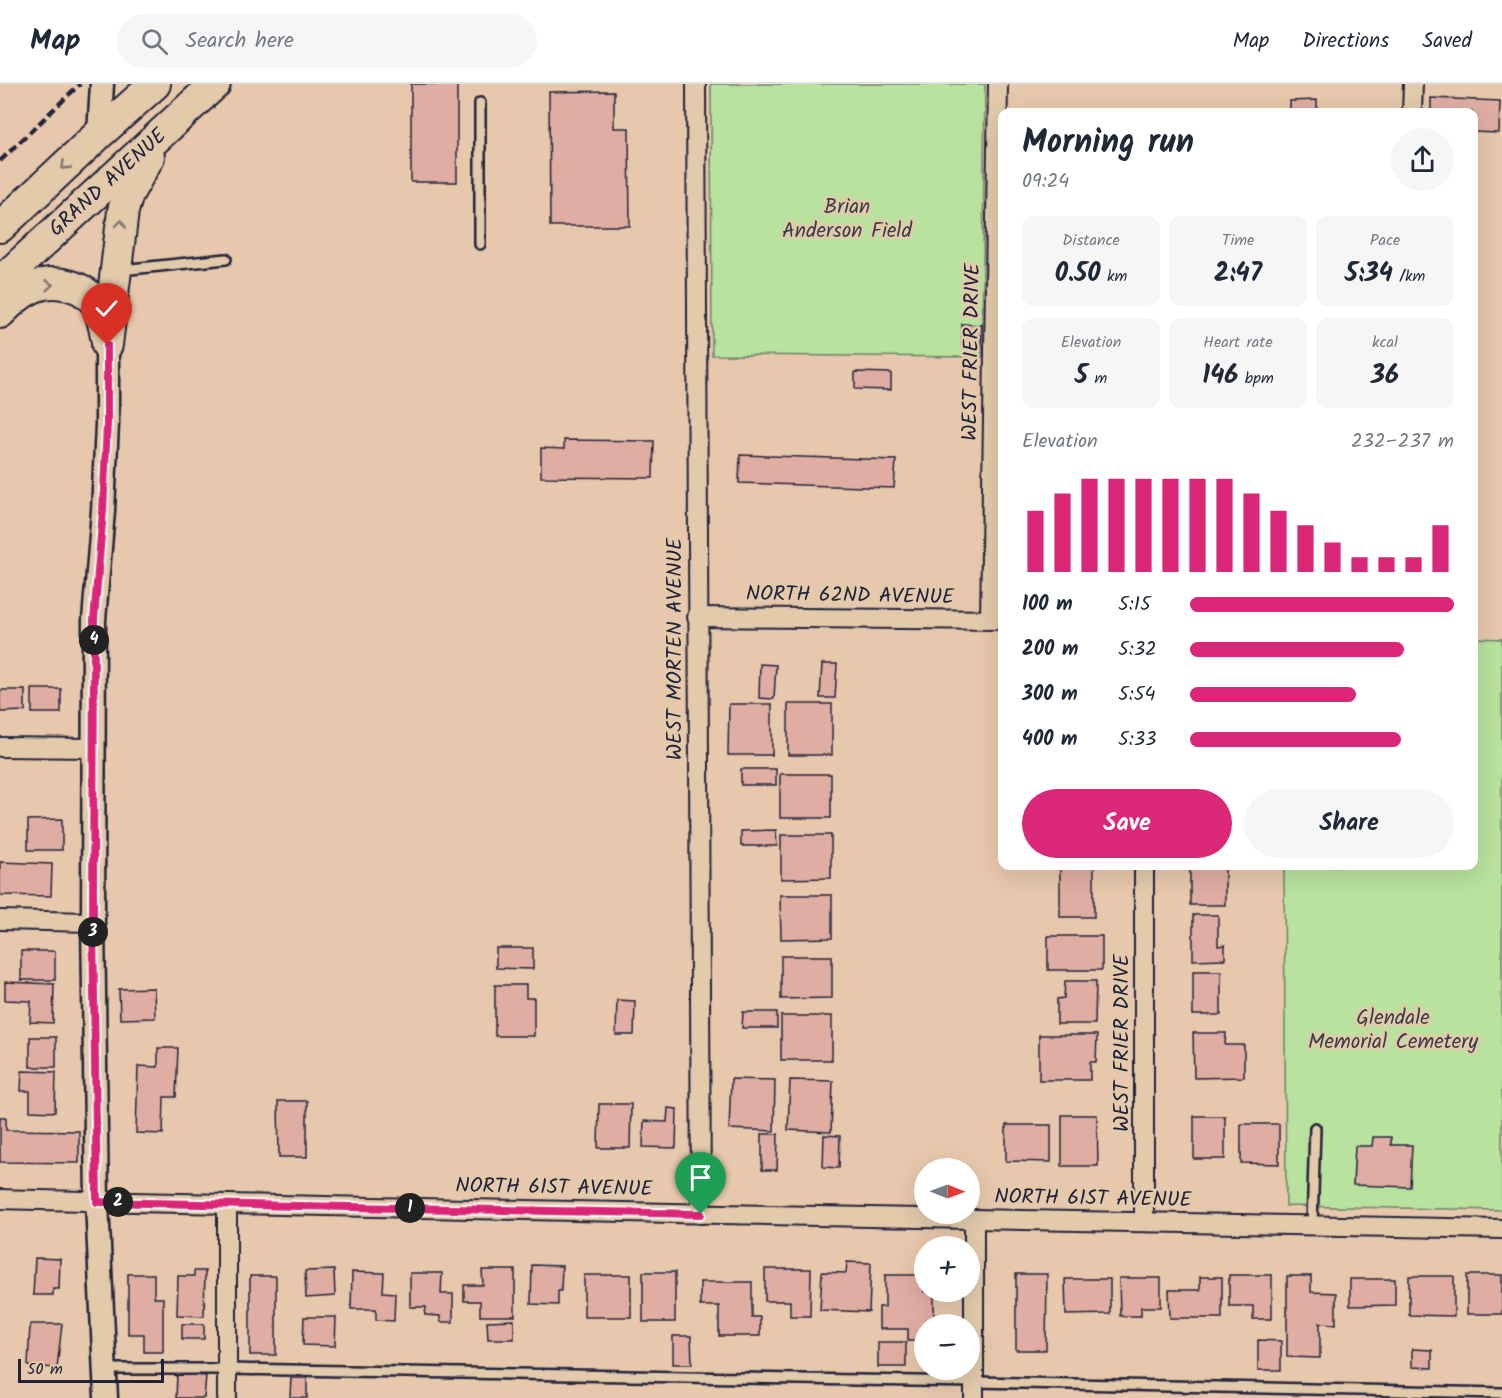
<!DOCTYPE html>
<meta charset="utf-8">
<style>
body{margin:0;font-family:Kalam,sans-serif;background:#f6f6f7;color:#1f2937;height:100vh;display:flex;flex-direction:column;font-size:22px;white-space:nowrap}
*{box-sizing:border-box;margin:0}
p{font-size:20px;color:#747a83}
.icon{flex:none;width:33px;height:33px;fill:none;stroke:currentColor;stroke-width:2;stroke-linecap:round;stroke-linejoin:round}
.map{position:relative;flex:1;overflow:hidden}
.panel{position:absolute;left:998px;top:24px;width:480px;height:762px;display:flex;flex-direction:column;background:#fff;border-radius:12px;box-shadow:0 6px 24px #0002}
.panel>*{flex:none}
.needle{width:39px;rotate:91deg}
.tools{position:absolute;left:914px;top:1074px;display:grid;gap:12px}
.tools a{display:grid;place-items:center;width:66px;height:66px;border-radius:50%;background:#fff;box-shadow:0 6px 24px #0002;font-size:30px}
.scale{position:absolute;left:18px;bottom:15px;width:146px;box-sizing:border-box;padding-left:6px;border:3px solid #22223b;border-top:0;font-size:16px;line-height:21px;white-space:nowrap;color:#22223b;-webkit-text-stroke:4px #e2caab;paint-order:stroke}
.pin{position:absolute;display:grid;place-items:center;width:51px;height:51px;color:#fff;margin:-62px -26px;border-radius:50% 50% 50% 0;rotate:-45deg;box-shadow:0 0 6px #0007}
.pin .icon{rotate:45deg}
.km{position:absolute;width:30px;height:30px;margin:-15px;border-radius:50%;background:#222;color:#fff;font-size:16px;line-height:30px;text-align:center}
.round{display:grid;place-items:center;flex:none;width:63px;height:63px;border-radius:32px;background:#f6f6f7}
.head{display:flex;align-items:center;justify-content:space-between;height:102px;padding:0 24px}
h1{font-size:33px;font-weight:800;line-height:45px}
.stats{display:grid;grid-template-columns:repeat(3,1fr);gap:9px;height:102px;padding:6px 24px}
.stats div{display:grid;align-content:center;border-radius:12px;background:#f6f6f7;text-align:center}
.stats b{font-size:26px;font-weight:800}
.stats small{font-size:16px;font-weight:400}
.stats p{font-size:16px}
.chart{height:168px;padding:12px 24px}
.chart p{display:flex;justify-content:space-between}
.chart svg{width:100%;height:108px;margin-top:6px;stroke:#db2777;stroke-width:6}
.action{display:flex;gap:12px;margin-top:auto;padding:12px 24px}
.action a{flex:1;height:69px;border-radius:36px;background:#db2777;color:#fff;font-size:24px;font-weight:800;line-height:69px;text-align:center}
.action a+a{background:#f6f6f7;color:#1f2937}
ul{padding:0 24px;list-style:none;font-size:20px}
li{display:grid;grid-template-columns:96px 72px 1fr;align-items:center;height:45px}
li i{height:15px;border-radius:8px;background:#db2777}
header{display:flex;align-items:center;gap:36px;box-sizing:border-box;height:84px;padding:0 30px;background:#fff;border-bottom:2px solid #e0e1e3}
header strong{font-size:28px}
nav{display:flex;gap:33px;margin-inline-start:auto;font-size:21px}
.search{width:420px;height:54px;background:#f6f6f7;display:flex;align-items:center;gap:15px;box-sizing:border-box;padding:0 21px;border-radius:33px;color:#747a83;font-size:22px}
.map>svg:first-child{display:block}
.green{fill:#b8e29e;stroke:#6d826c;stroke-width:1.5}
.building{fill:#e0ada3;stroke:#22223b;stroke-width:1.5}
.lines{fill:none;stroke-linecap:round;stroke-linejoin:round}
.service-casing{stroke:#22223b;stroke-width:14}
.minor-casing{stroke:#22223b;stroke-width:22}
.tertiary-casing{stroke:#22223b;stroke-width:27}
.trunk-casing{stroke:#22223b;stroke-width:34}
.service{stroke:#e2caab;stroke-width:9}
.minor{stroke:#e2caab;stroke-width:18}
.tertiary{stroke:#e2caab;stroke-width:22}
.trunk{stroke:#e2caab;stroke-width:30}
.rail{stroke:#22223b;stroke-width:4.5;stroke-dasharray:9 4.5;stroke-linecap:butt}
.oneway{stroke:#827673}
.route-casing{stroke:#fff;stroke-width:12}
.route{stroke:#db2777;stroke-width:8}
.labels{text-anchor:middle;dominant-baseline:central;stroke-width:5;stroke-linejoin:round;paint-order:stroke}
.street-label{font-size:21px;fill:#22223b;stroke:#e2caab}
.park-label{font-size:21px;fill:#383f4a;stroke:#e2caab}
</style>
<header>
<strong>Map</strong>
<div class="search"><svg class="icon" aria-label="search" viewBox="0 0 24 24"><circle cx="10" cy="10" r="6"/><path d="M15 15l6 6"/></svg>Search here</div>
<nav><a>Map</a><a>Directions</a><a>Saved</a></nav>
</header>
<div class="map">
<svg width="1502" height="1314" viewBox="0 0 1502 1314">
<rect width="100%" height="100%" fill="#e7c8ac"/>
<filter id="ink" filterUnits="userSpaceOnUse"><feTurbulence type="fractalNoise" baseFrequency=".0167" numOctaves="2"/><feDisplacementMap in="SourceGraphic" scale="12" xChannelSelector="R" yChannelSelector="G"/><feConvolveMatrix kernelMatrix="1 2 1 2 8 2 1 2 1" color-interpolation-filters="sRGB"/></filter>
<g filter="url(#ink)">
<g class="green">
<path d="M711 0H985L982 273 712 271Z"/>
<path d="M1473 554 1502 555V1126L1286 1122 1284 782H1473Z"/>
</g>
<g class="building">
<rect x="411" y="0" width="46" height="98"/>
<path d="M614 7V44H629L630 142H550L549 8Z"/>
<path d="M1431 14 1500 17 1499 49 1473 48V28H1431Z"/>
<path d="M1317 16V28H1290V17Z"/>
<path d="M962 240 982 241 981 263H962Z"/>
<path d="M855 288 891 289V306L855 305Z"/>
<path d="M564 356 654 357 653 394 541 393V364L564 365Z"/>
<path d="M740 371 896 376 894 404 739 399Z"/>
<path d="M760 580 776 581 774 615 759 614Z"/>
<path d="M822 580H837L835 614H820Z"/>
<rect x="32" y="605" width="29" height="24"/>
<path d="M0 606H25V627L0 628Z"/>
<path d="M729 620H772V671H728Z"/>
<rect x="788" y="620" width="44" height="51"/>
<rect x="741" y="685" width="35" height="16"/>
<rect x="780" y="690" width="51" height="44"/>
<path d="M62 735V766H28V736Z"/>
<path d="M776 746 777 762H741V747Z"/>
<path d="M781 751H831V794L781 795Z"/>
<path d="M0 778 52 780 51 812 0 811Z"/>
<rect x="1060" y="782" width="34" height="51"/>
<rect x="1190" y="782" width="35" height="39"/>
<path d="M780 811H832V854L781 855Z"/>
<path d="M1193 831H1218V862L1225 861V875L1193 876Z"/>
<rect x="1048" y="852" width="54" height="34"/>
<path d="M496 864H533V885L496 884Z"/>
<rect x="21" y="867" width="34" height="29"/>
<path d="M781 872H832V914L781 915Z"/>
<rect x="1193" y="887" width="28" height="44"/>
<path d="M1065 897H1096L1095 940H1057V915L1064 914Z"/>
<path d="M5 898 54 900 53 939 30 938 31 917 5 916Z"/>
<path d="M495 901H526V914H534V952H495Z"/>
<path d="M154 904 155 934 120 935 119 905Z"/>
<path d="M617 916 635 917 634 951H616Z"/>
<path d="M743 928H777V944H742Z"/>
<rect x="781" y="932" width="51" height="44"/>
<path d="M1193 949H1226L1225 961H1244V993L1194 994Z"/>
<path d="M1039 951H1097L1096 978H1090V996H1039Z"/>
<rect x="30" y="953" width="26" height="30"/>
<path d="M158 964H178L176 1013H164L163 1050 136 1049 138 982 158 983Z"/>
<path d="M22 987 56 988 55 1028 30 1027V1007H21Z"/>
<path d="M731 995 775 996 774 1047 729 1045Z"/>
<path d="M790 996 833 997 831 1048 788 1046Z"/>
<path d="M278 1017H307V1073H279Z"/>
<path d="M599 1020H631L630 1064H598Z"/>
<path d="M668 1024 677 1025 676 1064 643 1063 644 1037 667 1038Z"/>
<path d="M1062 1031H1097L1098 1082H1062Z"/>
<rect x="1194" y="1032" width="31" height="43"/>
<path d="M0 1033H6V1046L79 1047V1079L0 1078Z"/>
<path d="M1241 1040H1279V1080L1241 1079Z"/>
<path d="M1006 1041H1051V1078L1006 1077Z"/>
<path d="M762 1050H778L777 1086H762Z"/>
<path d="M824 1051 840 1052 839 1084 823 1083Z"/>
<path d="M1373 1053H1391V1061H1412L1410 1103 1353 1101 1355 1062H1372Z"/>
<path d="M35 1174 60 1175 59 1205H53V1211H33Z"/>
<path d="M847 1178 871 1179 869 1228 820 1226 822 1188 846 1189Z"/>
<path d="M532 1181 562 1182 561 1207H558V1221L531 1220Z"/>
<path d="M765 1185H811L810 1232H790V1217H765Z"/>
<path d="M334 1186 335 1212 306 1214 305 1187Z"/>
<path d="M482 1186H515V1232H480V1217H464V1201H483Z"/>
<path d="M194 1187H205L204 1232 177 1231 178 1192H194Z"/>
<path d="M352 1188 384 1189 383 1208 395 1209 394 1237 376 1236V1225H351Z"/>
<rect x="643" y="1188" width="32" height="50"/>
<path d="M410 1189H442L441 1210H453V1238H440V1232L425 1231 426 1223H410Z"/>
<path d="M128 1190H154V1214H163V1268H144V1250H128Z"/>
<path d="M1016 1190H1047L1046 1266H1016Z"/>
<rect x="584" y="1191" width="47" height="42"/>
<path d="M885 1191H924V1208H934V1240H924V1257H908V1245H879V1223H885Z"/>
<path d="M1229 1191H1272V1235H1253V1222H1229Z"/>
<rect x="1467" y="1191" width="35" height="39"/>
<rect x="250" y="1192" width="26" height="79"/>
<path d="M1287 1192H1311V1208L1336 1209V1240L1320 1239V1274L1287 1273Z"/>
<path d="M1409 1192H1454V1232L1409 1231Z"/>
<path d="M1200 1193H1222V1234H1170L1169 1206H1200Z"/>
<path d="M1119 1194H1161V1223H1141V1232H1120Z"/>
<path d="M1065 1195H1110V1230L1066 1231Z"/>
<path d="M1350 1195H1395V1221L1350 1222Z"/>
<path d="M700 1198H752V1233H760V1252H719V1222H700Z"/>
<path d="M304 1233H336L335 1262 303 1261Z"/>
<path d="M514 1236V1255H488L487 1237Z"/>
<path d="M30 1240H62L57 1284 28 1282Z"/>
<rect x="182" y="1240" width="22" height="15"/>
<path d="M673 1252H691L692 1280H673Z"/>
<path d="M1258 1256 1281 1257V1286H1258Z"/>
<rect x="878" y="1258" width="28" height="25"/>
<path d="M1412 1265 1432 1266V1284L1412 1283Z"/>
<path d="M177 1290 206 1292 204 1314H176Z"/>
<path d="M291 1294H307V1314H290Z"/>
</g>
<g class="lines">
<defs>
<g id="service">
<path d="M480 19V160"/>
<path d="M121 186 226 175"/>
<path d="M1312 1142 1315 1044"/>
<path d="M106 1285H227L974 1298 1502 1309"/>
</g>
<g id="minor">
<path d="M696 0 701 1130"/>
<path d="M1412 28 1413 0"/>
<path d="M697 533 1001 536"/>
<path d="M990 536 998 0"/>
<path d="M0 663 94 664"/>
<path d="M1144 782V1137"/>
<path d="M0 836 93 838"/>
<path d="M0 1115C108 1118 216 1119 325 1122 717 1131 1110 1137 1502 1145"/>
<path d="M974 1135V1314"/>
<path d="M227 1314V1120"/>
</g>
<g id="tertiary">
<path d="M99 50 102 0"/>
<path d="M106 1314 97 1118 93 838 94 536 103 427 107 340V261"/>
</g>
<g id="trunk">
<path d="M0 143 99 50 155 0"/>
<path d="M0 198 215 0"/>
<path d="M0 229C10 219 20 209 34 203 55 194 85 201 97 221 102 231 104 242 106 253"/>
<path d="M107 261 123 127 128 110 149 73"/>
</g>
</defs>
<use href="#service" class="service-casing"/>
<use href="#minor" class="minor-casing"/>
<use href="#tertiary" class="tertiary-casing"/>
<use href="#trunk" class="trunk-casing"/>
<use href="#service" class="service"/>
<use href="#minor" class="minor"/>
<use href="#tertiary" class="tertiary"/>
<use href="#trunk" class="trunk"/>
<path class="rail" d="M0 77 80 0"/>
</g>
<defs><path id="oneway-chevron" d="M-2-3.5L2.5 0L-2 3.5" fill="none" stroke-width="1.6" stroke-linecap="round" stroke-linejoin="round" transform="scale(1.5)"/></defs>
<g class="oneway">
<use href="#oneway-chevron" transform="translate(65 82) rotate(137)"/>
<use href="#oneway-chevron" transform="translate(121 140) rotate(-82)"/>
<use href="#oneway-chevron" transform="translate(49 201) rotate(-5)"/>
</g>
</g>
<g class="lines" filter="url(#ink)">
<defs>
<path id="route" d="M107 261V340L103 427 94 536 93 838 97 1118 701 1130"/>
</defs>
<use href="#route" class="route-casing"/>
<use href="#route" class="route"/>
</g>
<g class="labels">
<g class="street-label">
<text transform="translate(108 99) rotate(-42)">GRAND AVENUE</text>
<text transform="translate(972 268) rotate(-89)">WEST FRIER DRIVE</text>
<text transform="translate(850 512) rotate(1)">NORTH 62ND AVENUE</text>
<text transform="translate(675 565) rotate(-90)">WEST MORTEN AVENUE</text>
<text transform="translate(1122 959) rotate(-90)">WEST FRIER DRIVE</text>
<text transform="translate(554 1104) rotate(1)">NORTH 61ST AVENUE</text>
<text transform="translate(1093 1115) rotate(1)">NORTH 61ST AVENUE</text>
</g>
<g class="park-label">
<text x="847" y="123">Brian<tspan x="847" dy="24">Anderson Field</tspan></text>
<text x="1393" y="934">Glendale<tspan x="1393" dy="24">Memorial Cemetery</tspan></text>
</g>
</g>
</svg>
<div class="tools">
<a><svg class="needle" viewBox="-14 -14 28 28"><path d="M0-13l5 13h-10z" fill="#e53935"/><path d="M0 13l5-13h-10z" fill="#747a83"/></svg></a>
<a>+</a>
<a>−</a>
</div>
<div class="scale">50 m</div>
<div class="pin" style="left:701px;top:1130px;background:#1e9e55"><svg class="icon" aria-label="arrive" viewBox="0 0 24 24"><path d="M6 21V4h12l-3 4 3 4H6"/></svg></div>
<div class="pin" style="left:107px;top:261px;background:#d93025"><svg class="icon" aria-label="check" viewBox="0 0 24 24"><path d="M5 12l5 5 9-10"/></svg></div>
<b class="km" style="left:410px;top:1124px">1</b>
<b class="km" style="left:118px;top:1118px">2</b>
<b class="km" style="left:93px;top:848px">3</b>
<b class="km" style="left:94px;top:556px">4</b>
<section class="panel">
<div class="head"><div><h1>Morning run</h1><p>09:24</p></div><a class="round"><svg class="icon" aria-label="share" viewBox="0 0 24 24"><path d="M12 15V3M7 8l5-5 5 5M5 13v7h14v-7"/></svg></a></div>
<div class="stats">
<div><p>Distance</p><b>0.50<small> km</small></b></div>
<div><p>Time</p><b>2:47</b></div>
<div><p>Pace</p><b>5:34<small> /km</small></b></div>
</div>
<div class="stats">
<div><p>Elevation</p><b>5<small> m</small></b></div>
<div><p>Heart rate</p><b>146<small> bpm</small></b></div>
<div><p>kcal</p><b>36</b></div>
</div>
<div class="chart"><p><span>Elevation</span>232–237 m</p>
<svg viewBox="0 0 160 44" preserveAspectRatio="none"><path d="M5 44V19M15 44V12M25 44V6M35 44V6M45 44V6M55 44V6M65 44V6M75 44V6M85 44V12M95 44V19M105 44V25M115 44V32M125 44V38M135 44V38M145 44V38M155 44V25"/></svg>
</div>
<ul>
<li><b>100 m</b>5:15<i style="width:100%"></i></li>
<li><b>200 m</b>5:32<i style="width:81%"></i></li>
<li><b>300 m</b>5:54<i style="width:63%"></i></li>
<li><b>400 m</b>5:33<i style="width:80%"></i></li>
</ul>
<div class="action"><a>Save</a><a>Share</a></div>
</section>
</div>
